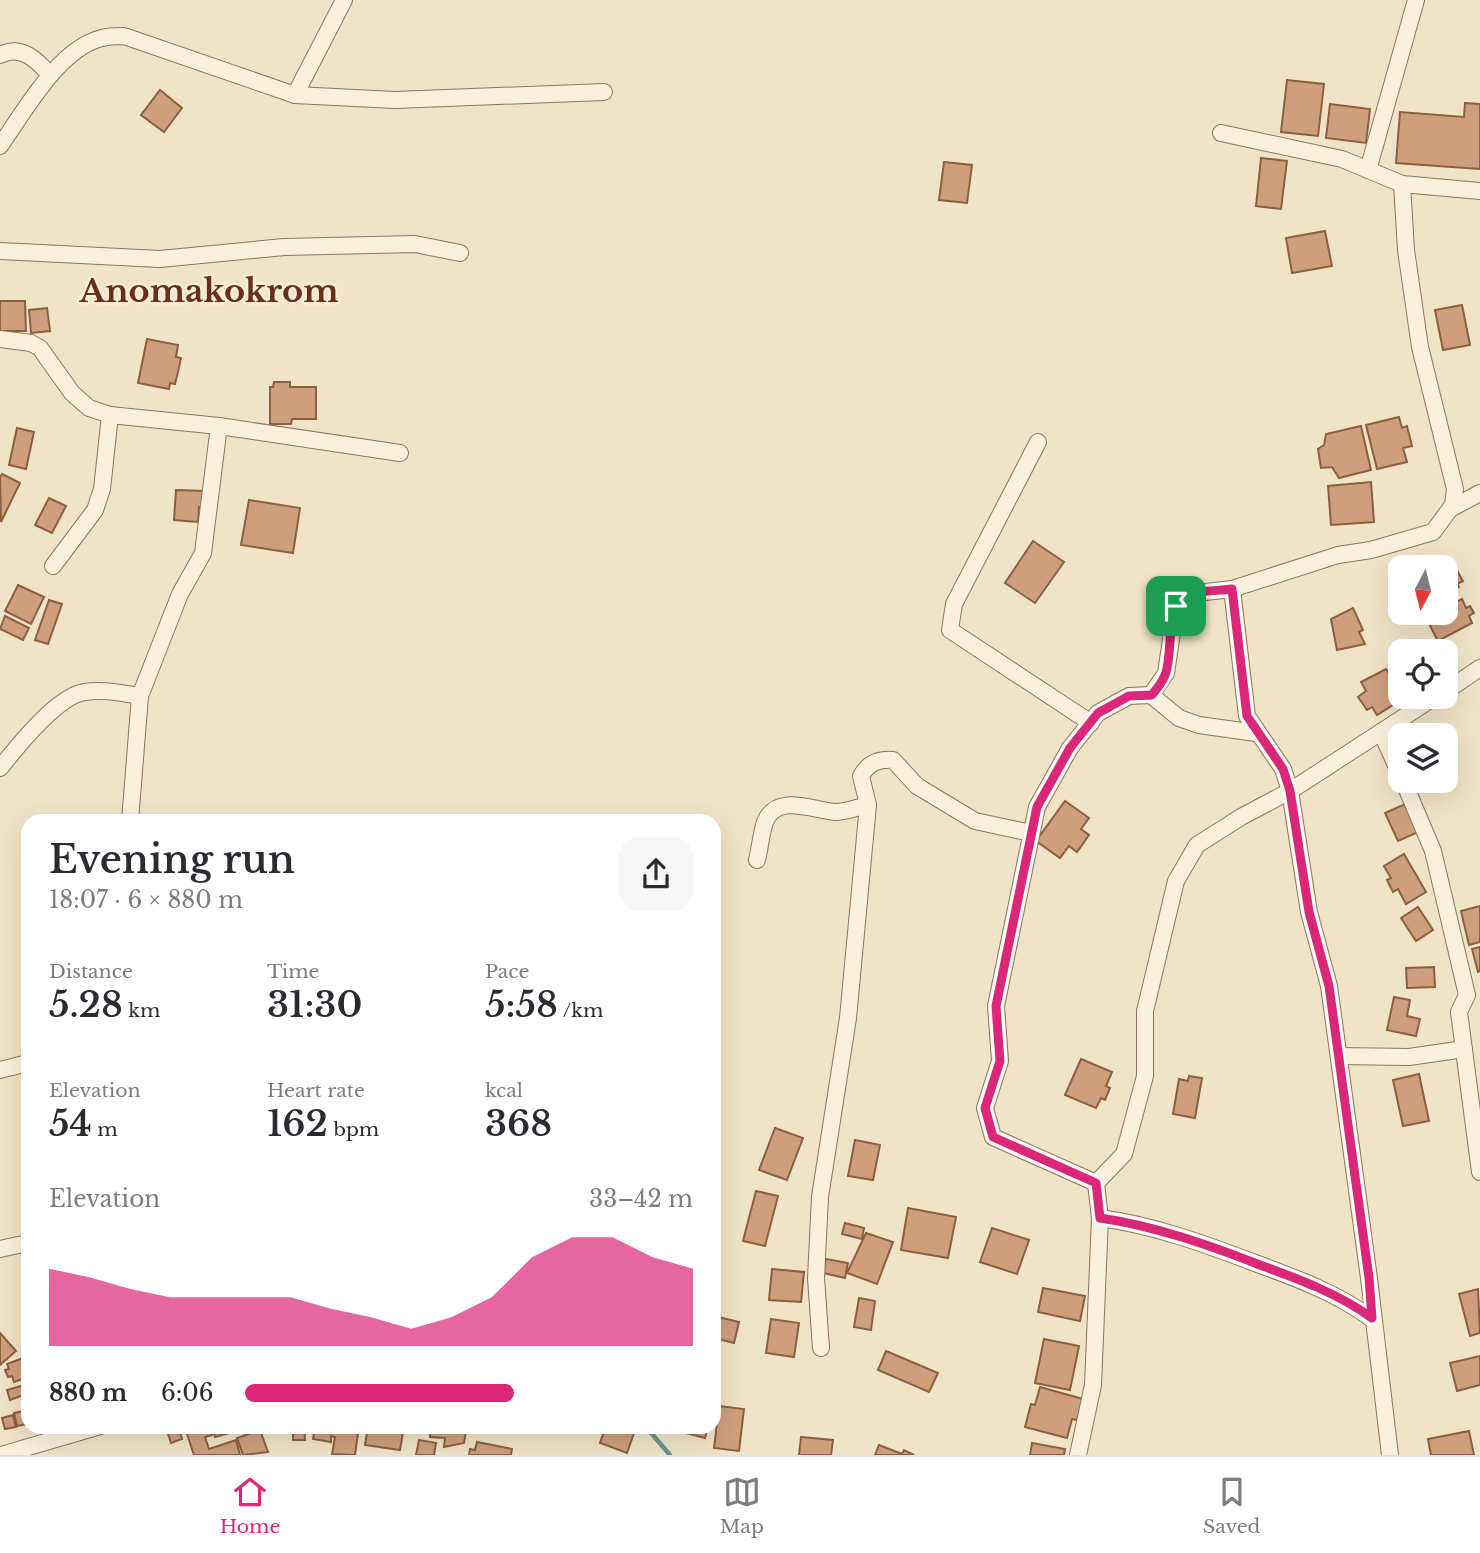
<!DOCTYPE html>
<meta charset="utf-8">
<style>
body{margin:0;font-family:"Libre Baskerville",serif;background:#f7f7f7;color:#2b2b33;height:100vh;display:flex;flex-direction:column;font-size:26px;white-space:nowrap}
*{box-sizing:border-box;margin:0}
p{font-size:23px;color:#7c7c81}
.icon{flex:none;width:38px;height:38px;fill:none;stroke:currentColor;stroke-width:2;stroke-linecap:round;stroke-linejoin:round}
.map{position:relative;flex:1;overflow:hidden}
.side{position:absolute;left:21px;top:814px;width:700px;height:620px;display:flex;flex-direction:column;background:#fff;border-radius:21px;box-shadow:0 7px 28px #0002}
.side>*{flex:none}
.needle{width:46px;rotate:187deg}
.tools{position:absolute;left:1388px;top:555px;display:grid;gap:14px}
.tools a{display:grid;place-items:center;width:70px;height:70px;border-radius:14px;background:#fff;box-shadow:0 7px 28px #0002;font-size:35px}
.pin{position:absolute;display:grid;place-items:center;width:60px;height:60px;color:#fff;margin:-30px;border-radius:14px;box-shadow:0 4px 10px #0006}
.round{display:grid;place-items:center;flex:none;width:74px;height:74px;border-radius:21px;background:#f7f7f7}
.head{display:flex;align-items:center;justify-content:space-between;height:119px;padding:0 28px}
h1{font-size:38px;font-weight:600;line-height:52px}
.metrics{display:grid;grid-template-columns:repeat(3,1fr);gap:10px;height:119px;padding:7px 28px}
.metrics div{display:grid;align-content:center}
.metrics b{font-size:35px;font-weight:600}
.metrics small{font-size:19px;font-weight:400}
.metrics p{font-size:19px}
.chart{height:196px;padding:14px 28px}
.chart p{display:flex;justify-content:space-between}
.chart svg{width:100%;height:126px;margin-top:7px;fill:#db2777;opacity:.7}
ul{padding:0 28px;list-style:none;font-size:23px}
li{display:grid;grid-template-columns:112px 84px 1fr;align-items:center;height:52px}
li i{height:18px;border-radius:9px;background:#db2777}
.dock{display:flex;justify-content:space-around;align-items:center;height:98px;border-top:2px solid #e1e1e2;background:#fff;font-size:19px;color:#7c7c81}
.dock a{display:grid;justify-items:center;gap:4px}
.dock .active{color:#db2777}
.map>svg:first-child{display:block}
.lines{fill:none;stroke-linecap:round;stroke-linejoin:round}
.stream{stroke:#6f938a;stroke-width:4.5}
.building{fill:#cf9f7d;stroke:#8d5f41;stroke-width:2}
.minor-casing{stroke:#8d765c;stroke-width:18}
.minor{stroke:#faf1dc;stroke-width:16}
.route-casing{stroke:#fff;stroke-width:14}
.route{stroke:#db2777;stroke-width:9}
.labels{text-anchor:middle;dominant-baseline:central;stroke-width:5;stroke-linejoin:round;paint-order:stroke}
.district-label{font-size:32px;font-weight:bold;fill:#6b2e1e;stroke:#f7eed8}
</style>
<div class="map">
<svg width="1480" height="1455" viewBox="0 0 1480 1455">
<rect width="100%" height="100%" fill="#f0e4c8"/>
<g class="lines">
<path class="stream" d="M645 1426 670 1455"/>
</g>
<g class="building">
<path d="M1287 80 1324 84 1318 136 1281 132Z"/>
<path d="M160 90 182 108 164 132 141 115Z"/>
<path d="M1465 103 1480 104V169L1396 163 1400 112 1464 117Z"/>
<path d="M1330 104 1370 109 1366 143 1326 138Z"/>
<path d="M1261 158 1287 161 1281 209 1256 206Z"/>
<path d="M944 162 972 165 967 203 939 200Z"/>
<path d="M1325 231 1332 266 1292 273 1286 238Z"/>
<path d="M0 301H25L26 331H0Z"/>
<path d="M1462 305 1470 345 1443 350 1435 310Z"/>
<path d="M47 308 50 331 31 333 29 310Z"/>
<path d="M147 339 178 345 176 357 181 358 178 372 175 384 170 383 169 389 138 383Z"/>
<path d="M274 382H290V387H316V419H292L291 424H270V387H273Z"/>
<path d="M1399 417 1402 428 1407 426 1412 446 1403 448 1407 462 1377 469 1366 425Z"/>
<path d="M1361 426 1371 470 1339 478 1332 467 1321 468 1318 449 1324 445 1326 434Z"/>
<path d="M17 428 34 432 26 469 9 465Z"/>
<path d="M2 474 20 483 1 522 0 477Z"/>
<path d="M1371 482 1374 522 1331 525 1328 486Z"/>
<path d="M176 490 206 491 204 508 199 507 198 522 174 520Z"/>
<path d="M49 498 66 506 52 533 35 525Z"/>
<path d="M249 500 300 508 293 553 241 545Z"/>
<path d="M1033 541 1064 562 1035 603 1005 583Z"/>
<path d="M1450 558 1463 581 1457 584 1459 587 1450 592 1452 597 1446 601V567H1433Z"/>
<path d="M18 585 44 597 31 624 5 611Z"/>
<path d="M1462 599 1466 608 1470 606 1474 613 1469 616 1472 623 1438 641 1426 618 1436 612H1446V608Z"/>
<path d="M49 600 62 604 48 644 35 640Z"/>
<path d="M1353 608 1363 630 1359 632 1365 644 1337 650 1331 619Z"/>
<path d="M5 616 29 628 23 640 0 629Z"/>
<path d="M1400 661V685L1389 667Z"/>
<path d="M1386 669 1400 692V696L1404 698 1377 715 1372 707 1367 710 1358 697 1366 691 1361 682Z"/>
<path d="M1065 801 1089 818 1081 829 1089 835 1077 852 1069 846 1060 858 1036 841Z"/>
<path d="M1412 801 1425 829 1398 841 1385 813Z"/>
<path d="M1404 854 1426 892 1406 904 1398 889 1393 892 1387 880 1391 878 1384 866Z"/>
<path d="M1480 906V942L1469 945 1461 911Z"/>
<path d="M1418 907 1433 930 1416 941 1401 918Z"/>
<path d="M1480 947V971L1478 972 1472 949Z"/>
<path d="M1434 967 1435 987 1407 988 1406 968Z"/>
<path d="M1394 997 1410 1000 1407 1016 1420 1019 1416 1036 1387 1030Z"/>
<path d="M1081 1059 1112 1072 1106 1086 1110 1088 1105 1100 1101 1098 1096 1108 1065 1095Z"/>
<path d="M1419 1074 1429 1121 1403 1126 1393 1080Z"/>
<path d="M1189 1076 1202 1078 1195 1118 1173 1114 1179 1079 1188 1081Z"/>
<path d="M775 1128 803 1138 787 1180 759 1170Z"/>
<path d="M855 1140 880 1145 873 1180 848 1176Z"/>
<path d="M756 1191 778 1196 765 1246 743 1241Z"/>
<path d="M908 1208 956 1217 948 1258 901 1250Z"/>
<path d="M845 1223 864 1228 862 1239 842 1234Z"/>
<path d="M992 1228 1029 1240 1017 1274 980 1262Z"/>
<path d="M866 1233 893 1242 877 1284 847 1273Z"/>
<path d="M826 1259 848 1263 845 1278 823 1273Z"/>
<path d="M772 1269 804 1272 801 1302 769 1300Z"/>
<path d="M1043 1288 1085 1296 1080 1321 1038 1312Z"/>
<path d="M1478 1289 1480 1333 1470 1336 1459 1294Z"/>
<path d="M859 1298 875 1301 871 1330 854 1327Z"/>
<path d="M714 1316 739 1322 734 1343 714 1338Z"/>
<path d="M771 1319 799 1323 794 1357 766 1353Z"/>
<path d="M0 1333 16 1351 0 1365Z"/>
<path d="M1044 1339 1079 1346 1070 1390 1035 1383Z"/>
<path d="M886 1351 938 1373 929 1392 878 1370Z"/>
<path d="M28 1356V1377L14 1382 12 1376 8 1377 5 1370 9 1369 7 1364Z"/>
<path d="M1480 1356V1385L1457 1391 1450 1363Z"/>
<path d="M21 1386 24 1395 10 1400 7 1390Z"/>
<path d="M1040 1387 1083 1399 1077 1420 1072 1419 1067 1438 1025 1427 1031 1404 1035 1405Z"/>
<path d="M719 1406 744 1409 739 1451 714 1448Z"/>
<path d="M27 1410 28 1424 17 1426 14 1413Z"/>
<path d="M13 1415 16 1427 5 1429 2 1418Z"/>
<path d="M178 1426 182 1439 171 1443 166 1428Z"/>
<path d="M201 1426H209L212 1435 205 1437 209 1449 236 1440 240 1455H194L186 1431Z"/>
<path d="M212 1426H231L233 1432 215 1437Z"/>
<path d="M293 1426H304L305 1440H293Z"/>
<path d="M315 1426H359L355 1455 332 1454 335 1437 331 1436V1442L313 1439Z"/>
<path d="M431 1426H467L464 1443 444 1447 445 1438 430 1437Z"/>
<path d="M606 1426 634 1433 627 1453 600 1443Z"/>
<path d="M688 1426H708L705 1438 686 1433Z"/>
<path d="M368 1427 403 1432 400 1450 365 1445Z"/>
<path d="M260 1430 268 1452 243 1455 237 1438Z"/>
<path d="M1469 1431 1474 1455H1431L1428 1439Z"/>
<path d="M801 1437 833 1440 831 1455H799Z"/>
<path d="M419 1440 436 1443 434 1455H416Z"/>
<path d="M477 1442 512 1449 511 1455H469L470 1449 475 1450Z"/>
<path d="M1032 1443 1065 1449 1064 1455H1030Z"/>
<path d="M879 1445 902 1454 904 1450 914 1455H875Z"/>
</g>
<g class="lines">
<defs>
<g id="minor">
<path d="M0 55C21 44 37 60 50 75"/>
<path d="M295 95 395 100 604 92"/>
<path d="M1221 133 1342 159 1402 184 1480 191"/>
<path d="M0 146C24 112 59 48 102 38 109 36 117 36 124 36L295 95 344 0"/>
<path d="M1368 170 1416 0"/>
<path d="M0 251 160 259 284 247 415 244 460 253"/>
<path d="M0 339 31 343 40 348 72 393 89 408 110 415 219 426 400 453"/>
<path d="M1038 442 954 604 950 630 1091 723"/>
<path d="M1450 509 1480 493"/>
<path d="M53 566 95 510 102 489 110 415"/>
<path d="M1232 589 1247 716 1283 769 1290 791 1309 912 1329 986 1369 1278 1390 1455"/>
<path d="M1446 691 1480 668"/>
<path d="M1151 695 1179 718 1199 725 1256 733"/>
<path d="M1381 732 1436 696"/>
<path d="M0 768C17 747 58 695 85 692 103 689 121 693 140 696"/>
<path d="M1403 780 1433 851 1467 995 1459 1012 1480 1172"/>
<path d="M130 821 140 696 180 594 203 553 219 426"/>
<path d="M757 860C760 848 761 834 765 822 777 792 815 811 836 812 846 812 858 807 868 805L861 776C868 763 878 759 893 760L917 786 975 821 1031 833"/>
<path d="M1339 1056 1409 1057 1464 1049"/>
<path d="M0 1070 28 1063"/>
<path d="M1096 1183 993 1137 985 1108 1000 1061 996 1006 1037 807 1070 748 1098 713 1129 696 1151 695 1166 673 1176 606 1188 594 1232 589 1338 555 1371 550 1433 532 1453 505 1455 489 1420 347 1406 250 1402 184"/>
<path d="M1096 1183 1124 1154 1145 1076V1011L1176 881 1197 845 1241 817 1290 791 1381 732 1400 774"/>
<path d="M1100 1218C1153 1225 1205 1244 1255 1263 1296 1278 1337 1293 1372 1319"/>
<path d="M0 1249 28 1243"/>
<path d="M821 1348 816 1278 820 1197 848 1018 868 805"/>
<path d="M1 1455 100 1426"/>
<path d="M1078 1455 1093 1385 1100 1218 1096 1183"/>
</g>
</defs>
<use href="#minor" class="minor-casing"/>
<use href="#minor" class="minor"/>
</g>
<g class="lines">
<defs>
<path id="route" d="M1232 589 1247 716 1283 769 1290 791 1309 912 1329 986 1369 1278 1372 1318C1339 1294 1299 1279 1260 1265 1209 1245 1155 1226 1100 1218L1096 1183 993 1137 985 1108 1000 1061 996 1006 1037 807 1070 748 1098 713 1129 696 1152 695C1157 688 1164 681 1166 672 1173 651 1165 604 1188 595 1200 590 1219 591 1232 589Z"/>
</defs>
<use href="#route" class="route-casing"/>
<use href="#route" class="route"/>
</g>
<g class="labels">
<g class="district-label">
<text x="209" y="291">Anomakokrom</text>
</g>
</g>
</svg>
<div class="tools">
<a><svg class="needle" viewBox="-14 -14 28 28"><path d="M0-13l5 13h-10z" fill="#e53935"/><path d="M0 13l5-13h-10z" fill="#7c7c81"/></svg></a>
<a><svg class="icon" aria-label="locate" viewBox="0 0 24 24"><circle cx="12" cy="12" r="6"/><path d="M12 2v4M12 18v4M2 12h4M18 12h4"/></svg></a>
<a><svg class="icon" aria-label="layers" viewBox="0 0 24 24"><path d="M12 4l9 5-9 5-9-5zM3 14l9 5 9-5"/></svg></a>
</div>
<div class="pin" style="left:1176px;top:606px;background:#1e9e55"><svg class="icon" aria-label="arrive" viewBox="0 0 24 24"><path d="M6 21V4h12l-3 4 3 4H6"/></svg></div>
<section class="side">
<div class="head"><div><h1>Evening run</h1><p>18:07 · 6 × 880 m</p></div><a class="round"><svg class="icon" aria-label="share" viewBox="0 0 24 24"><path d="M12 15V3M7 8l5-5 5 5M5 13v7h14v-7"/></svg></a></div>
<div class="metrics">
<div><p>Distance</p><b>5.28<small> km</small></b></div>
<div><p>Time</p><b>31:30</b></div>
<div><p>Pace</p><b>5:58<small> /km</small></b></div>
</div>
<div class="metrics">
<div><p>Elevation</p><b>54<small> m</small></b></div>
<div><p>Heart rate</p><b>162<small> bpm</small></b></div>
<div><p>kcal</p><b>368</b></div>
</div>
<div class="chart"><p><span>Elevation</span>33–42 m</p>
<svg viewBox="0 0 160 44" preserveAspectRatio="none"><path d="M0 44V17L10 20L20 24L30 27L40 27L50 27L60 27L70 31L80 34L90 38L100 34L110 27L120 13L130 6L140 6L150 13L160 17V44z"/></svg>
</div>
<ul>
<li><b>880 m</b>6:06<i style="width:60%"></i></li>
</ul>
</section>
</div>
<nav class="dock">
<a class="active"><svg class="icon" aria-label="home" viewBox="0 0 24 24"><path d="M3 11l9-7 9 7M6 9v11h12V9"/></svg>Home</a>
<a><svg class="icon" aria-label="map" viewBox="0 0 24 24"><path d="M3 6l6-2 6 2 6-2v14l-6 2-6-2-6 2zM9 4v14M15 6v14"/></svg>Map</a>
<a><svg class="icon" aria-label="saved" viewBox="0 0 24 24"><path d="M7 4h10v16l-5-4-5 4z"/></svg>Saved</a>
</nav>
